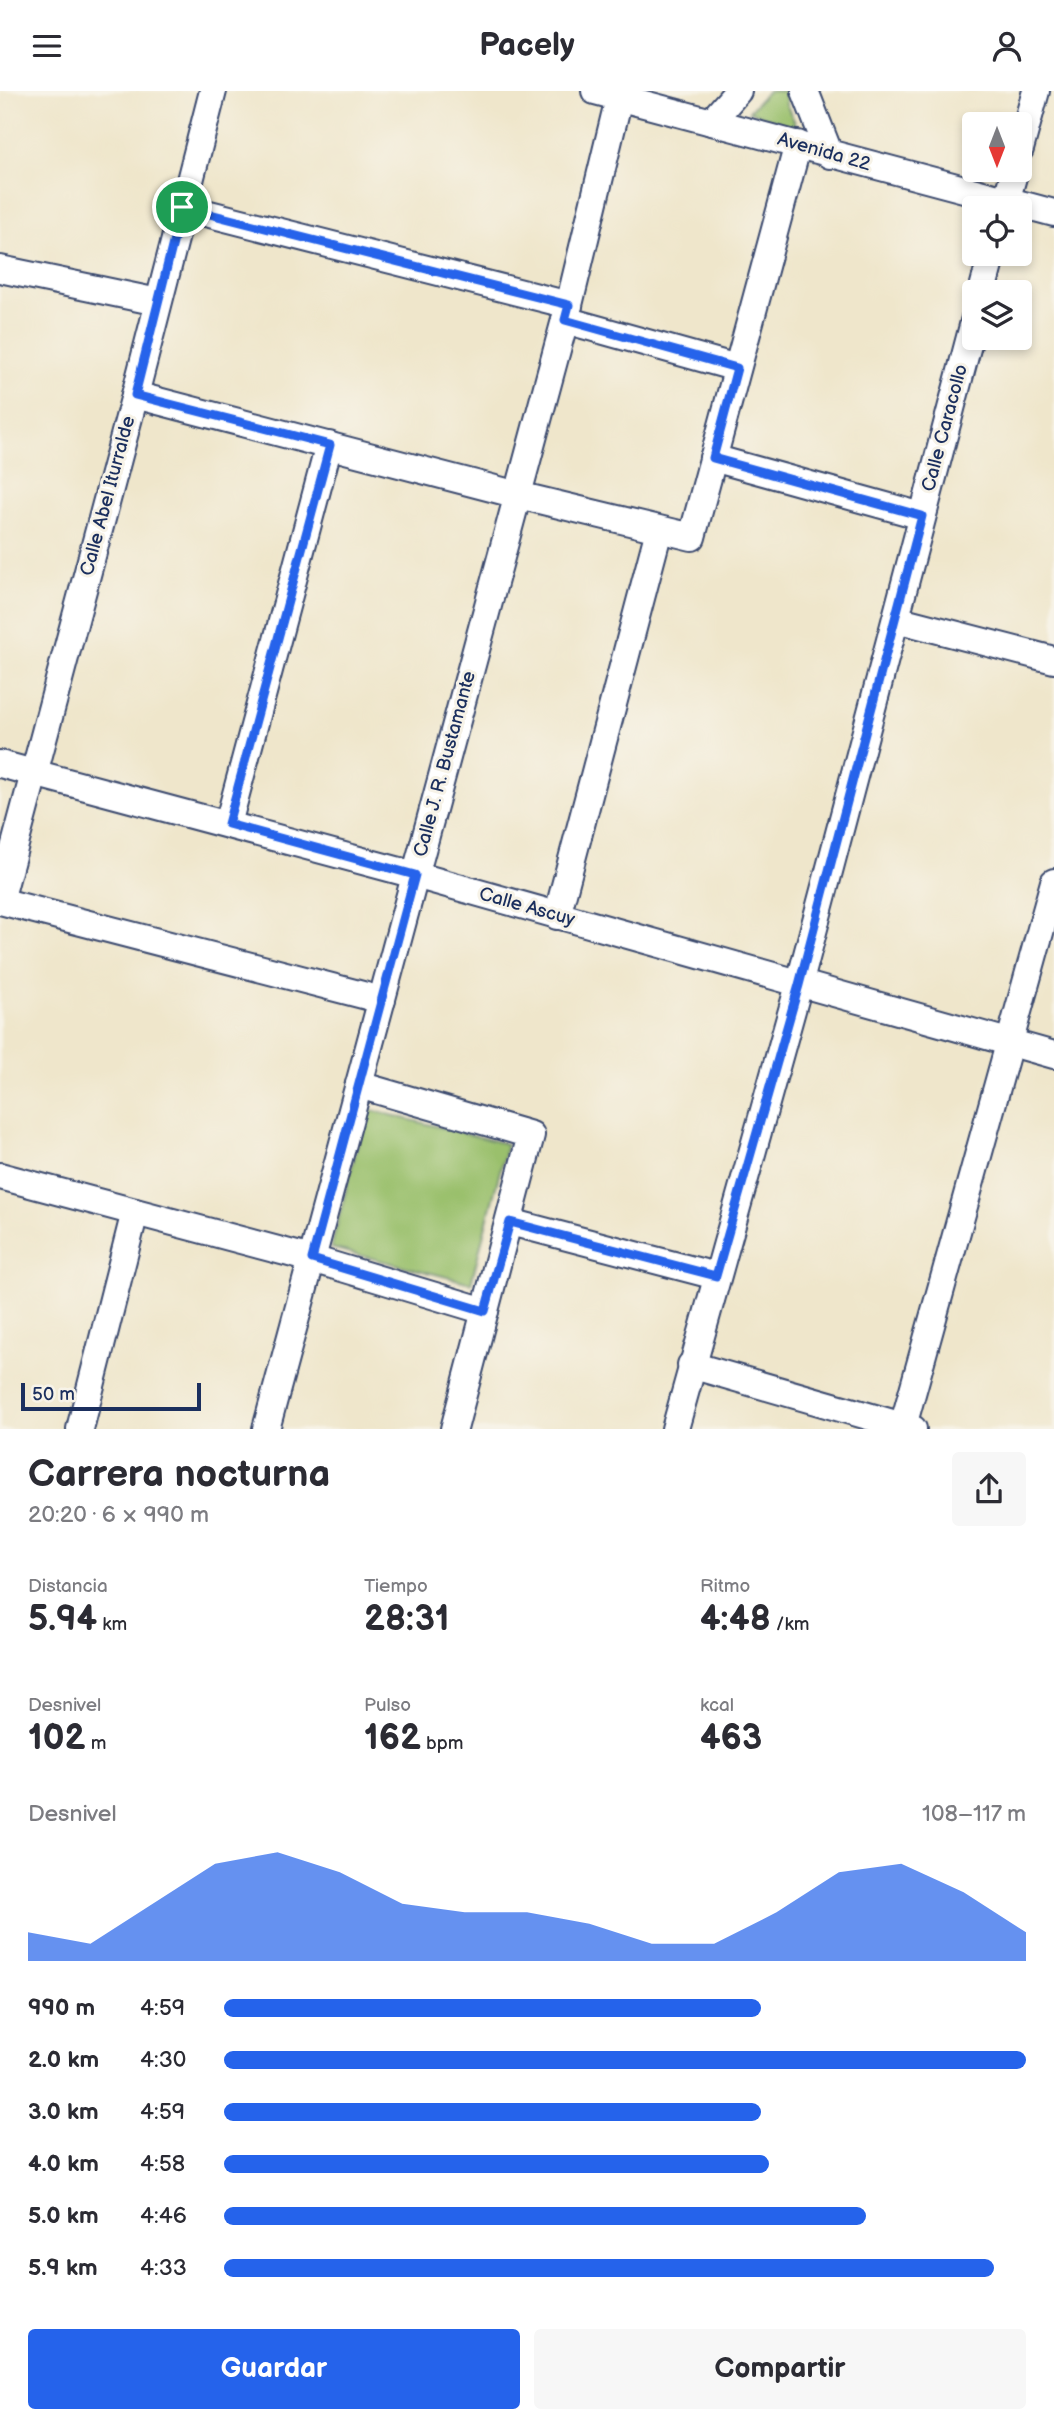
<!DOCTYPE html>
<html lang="es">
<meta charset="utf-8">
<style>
body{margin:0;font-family:"Balsamiq Sans",sans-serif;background:#f7f7f7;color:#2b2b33;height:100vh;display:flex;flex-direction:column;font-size:26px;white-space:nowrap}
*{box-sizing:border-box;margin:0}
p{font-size:23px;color:#7c7c81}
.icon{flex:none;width:38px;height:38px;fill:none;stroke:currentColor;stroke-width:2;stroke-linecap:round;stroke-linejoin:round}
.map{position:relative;height:1338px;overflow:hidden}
.side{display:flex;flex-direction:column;background:#fff;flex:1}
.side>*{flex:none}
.needle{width:46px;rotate:180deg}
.buttons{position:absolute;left:962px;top:21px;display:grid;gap:14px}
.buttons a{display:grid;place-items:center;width:70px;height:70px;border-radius:7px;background:#fff;box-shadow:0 4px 10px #0003;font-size:35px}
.scale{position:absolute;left:21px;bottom:18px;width:180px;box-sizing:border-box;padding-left:7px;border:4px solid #1b2f5e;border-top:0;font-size:19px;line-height:24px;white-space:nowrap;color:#1b2f5e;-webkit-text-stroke:5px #f7f3e8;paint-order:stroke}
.pin{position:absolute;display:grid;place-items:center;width:60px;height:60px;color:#fff;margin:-30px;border:4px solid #fff;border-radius:50%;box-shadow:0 2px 7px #0007}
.round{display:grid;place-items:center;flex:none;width:74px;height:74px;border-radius:7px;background:#f7f7f7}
.summary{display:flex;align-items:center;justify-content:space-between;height:119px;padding:0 28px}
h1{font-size:38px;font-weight:600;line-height:52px}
.figures{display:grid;grid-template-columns:repeat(3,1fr);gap:10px;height:119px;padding:7px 28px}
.figures div{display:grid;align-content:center}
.figures b{font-size:35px;font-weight:600}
.figures small{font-size:19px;font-weight:400}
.figures p{font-size:19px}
.chart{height:196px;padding:14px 28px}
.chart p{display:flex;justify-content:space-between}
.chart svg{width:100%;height:126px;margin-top:7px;fill:#2563eb;opacity:.7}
.cta{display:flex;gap:14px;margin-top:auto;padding:14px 28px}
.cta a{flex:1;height:80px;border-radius:7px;background:#2563eb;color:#fff;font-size:28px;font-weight:600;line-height:80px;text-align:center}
.cta a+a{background:#f7f7f7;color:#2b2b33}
ul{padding:0 28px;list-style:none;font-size:23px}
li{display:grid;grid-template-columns:112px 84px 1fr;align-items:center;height:52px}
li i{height:18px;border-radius:9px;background:#2563eb}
header{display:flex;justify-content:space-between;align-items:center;height:91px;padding:0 28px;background:#fff;font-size:32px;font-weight:600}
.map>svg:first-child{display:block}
.green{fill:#9ac06c;stroke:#5a7865;stroke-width:2}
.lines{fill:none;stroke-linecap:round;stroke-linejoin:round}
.minor-casing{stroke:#3b4a6e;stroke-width:30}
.minor{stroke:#fff;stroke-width:26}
.route-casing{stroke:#fff;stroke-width:14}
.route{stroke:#2563eb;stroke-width:9}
.labels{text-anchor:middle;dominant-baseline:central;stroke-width:6;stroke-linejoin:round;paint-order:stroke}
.street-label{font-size:19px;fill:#1b2f5e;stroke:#f7f3e8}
</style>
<header><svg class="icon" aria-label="menu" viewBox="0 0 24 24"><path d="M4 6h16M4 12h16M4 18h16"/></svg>Pacely<svg class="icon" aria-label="person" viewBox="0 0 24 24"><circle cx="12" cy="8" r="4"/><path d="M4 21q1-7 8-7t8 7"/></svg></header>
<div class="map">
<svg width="1054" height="1338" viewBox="0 0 1054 1338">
<rect width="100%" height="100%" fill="#f7f3e8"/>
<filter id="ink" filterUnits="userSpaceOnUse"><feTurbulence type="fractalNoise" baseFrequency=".0143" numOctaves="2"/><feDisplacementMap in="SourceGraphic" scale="14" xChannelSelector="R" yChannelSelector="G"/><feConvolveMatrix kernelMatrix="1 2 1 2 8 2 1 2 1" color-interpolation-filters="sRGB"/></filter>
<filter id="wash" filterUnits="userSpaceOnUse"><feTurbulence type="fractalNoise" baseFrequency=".00686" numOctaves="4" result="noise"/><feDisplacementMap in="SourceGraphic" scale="28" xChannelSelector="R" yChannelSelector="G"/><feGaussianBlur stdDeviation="1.57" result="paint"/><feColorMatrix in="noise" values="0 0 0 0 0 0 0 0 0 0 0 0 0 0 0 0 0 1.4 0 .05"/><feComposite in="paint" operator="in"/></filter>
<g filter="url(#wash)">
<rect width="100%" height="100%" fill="#efe6cb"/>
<g class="green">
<path d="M768 0H785L786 13 798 38 749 20Z"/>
<path d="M367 1018 507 1053 471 1192 331 1157Z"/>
</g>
</g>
<g filter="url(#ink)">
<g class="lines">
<defs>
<g id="minor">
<path d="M595 0 1054 122"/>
<path d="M805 0 830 64"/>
<path d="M711 31 738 0"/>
<path d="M1020 58 1036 0"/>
<path d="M182 116 569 214"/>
<path d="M1004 117 1015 79"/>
<path d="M0 178 158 211"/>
<path d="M982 201 992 163"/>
<path d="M565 229 737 277"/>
<path d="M135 304 518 404 692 446 798 53"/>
<path d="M713 367 922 425"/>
<path d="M896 528 1054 569"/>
<path d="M0 673 415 784 1054 964"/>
<path d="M228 733 329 354"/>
<path d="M0 810 135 304 213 0"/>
<path d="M0 810 382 909"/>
<path d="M557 825 659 439"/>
<path d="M359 994 531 1044 454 1338"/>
<path d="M0 1085 312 1168 485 1220"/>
<path d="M510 1131 716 1185"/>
<path d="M691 1274 913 1338"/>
<path d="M903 1335 1054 791"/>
<path d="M80 1338 135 1121"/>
<path d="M266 1338 569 214 619 7"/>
<path d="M675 1338 799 894 975 227"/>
</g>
</defs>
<use href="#minor" class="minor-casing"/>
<use href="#minor" class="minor"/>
</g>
</g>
<g class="lines" filter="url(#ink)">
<defs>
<path id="route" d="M182 116 569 214 565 229 737 277 713 367 922 425 799 894 716 1185 510 1131 485 1220 312 1168 415 784 228 733 330 354 135 304Z"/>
</defs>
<use href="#route" class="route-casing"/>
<use href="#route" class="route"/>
</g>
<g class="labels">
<g class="street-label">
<text transform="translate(824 61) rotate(16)">Avenida 22</text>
<text transform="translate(945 337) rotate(-75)">Calle Caracollo</text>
<text transform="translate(108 405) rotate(-75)">Calle Abel Iturralde</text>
<text transform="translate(445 673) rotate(-75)">Calle J. R. Bustamante</text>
<text transform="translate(527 816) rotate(16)">Calle Ascuy</text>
</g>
</g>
</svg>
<div class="buttons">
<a><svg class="needle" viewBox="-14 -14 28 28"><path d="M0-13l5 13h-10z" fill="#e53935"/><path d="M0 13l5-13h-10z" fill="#7c7c81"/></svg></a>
<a><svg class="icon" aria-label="locate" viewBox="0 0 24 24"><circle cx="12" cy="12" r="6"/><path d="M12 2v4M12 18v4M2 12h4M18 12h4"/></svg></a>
<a><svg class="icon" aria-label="layers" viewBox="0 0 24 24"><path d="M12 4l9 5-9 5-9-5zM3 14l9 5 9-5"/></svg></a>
</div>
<div class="scale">50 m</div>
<div class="pin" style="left:182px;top:116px;background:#1e9e55"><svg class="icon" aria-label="arrive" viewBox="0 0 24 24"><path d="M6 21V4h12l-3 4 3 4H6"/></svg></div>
</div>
<section class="side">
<div class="summary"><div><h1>Carrera nocturna</h1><p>20:20 · 6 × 990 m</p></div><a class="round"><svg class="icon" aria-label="share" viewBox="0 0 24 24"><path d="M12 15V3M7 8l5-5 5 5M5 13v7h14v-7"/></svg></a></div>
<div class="figures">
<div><p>Distancia</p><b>5.94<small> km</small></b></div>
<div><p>Tiempo</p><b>28:31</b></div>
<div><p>Ritmo</p><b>4:48<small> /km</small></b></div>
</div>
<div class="figures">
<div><p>Desnivel</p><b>102<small> m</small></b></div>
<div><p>Pulso</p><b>162<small> bpm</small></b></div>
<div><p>kcal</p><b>463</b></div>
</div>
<div class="chart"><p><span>Desnivel</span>108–117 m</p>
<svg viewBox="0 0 160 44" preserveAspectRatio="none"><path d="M0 44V34L10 38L20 24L30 10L40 6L50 13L60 24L70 27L80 27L90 31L100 38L110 38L120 27L130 13L140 10L150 20L160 34V44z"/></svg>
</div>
<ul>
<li><b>990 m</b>4:59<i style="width:67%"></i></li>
<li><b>2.0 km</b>4:30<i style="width:100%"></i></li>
<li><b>3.0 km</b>4:59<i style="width:67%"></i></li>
<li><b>4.0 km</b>4:58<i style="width:68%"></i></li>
<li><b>5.0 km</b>4:46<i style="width:80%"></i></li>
<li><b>5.9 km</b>4:33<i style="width:96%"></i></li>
</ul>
<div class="cta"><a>Guardar</a><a>Compartir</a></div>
</section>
